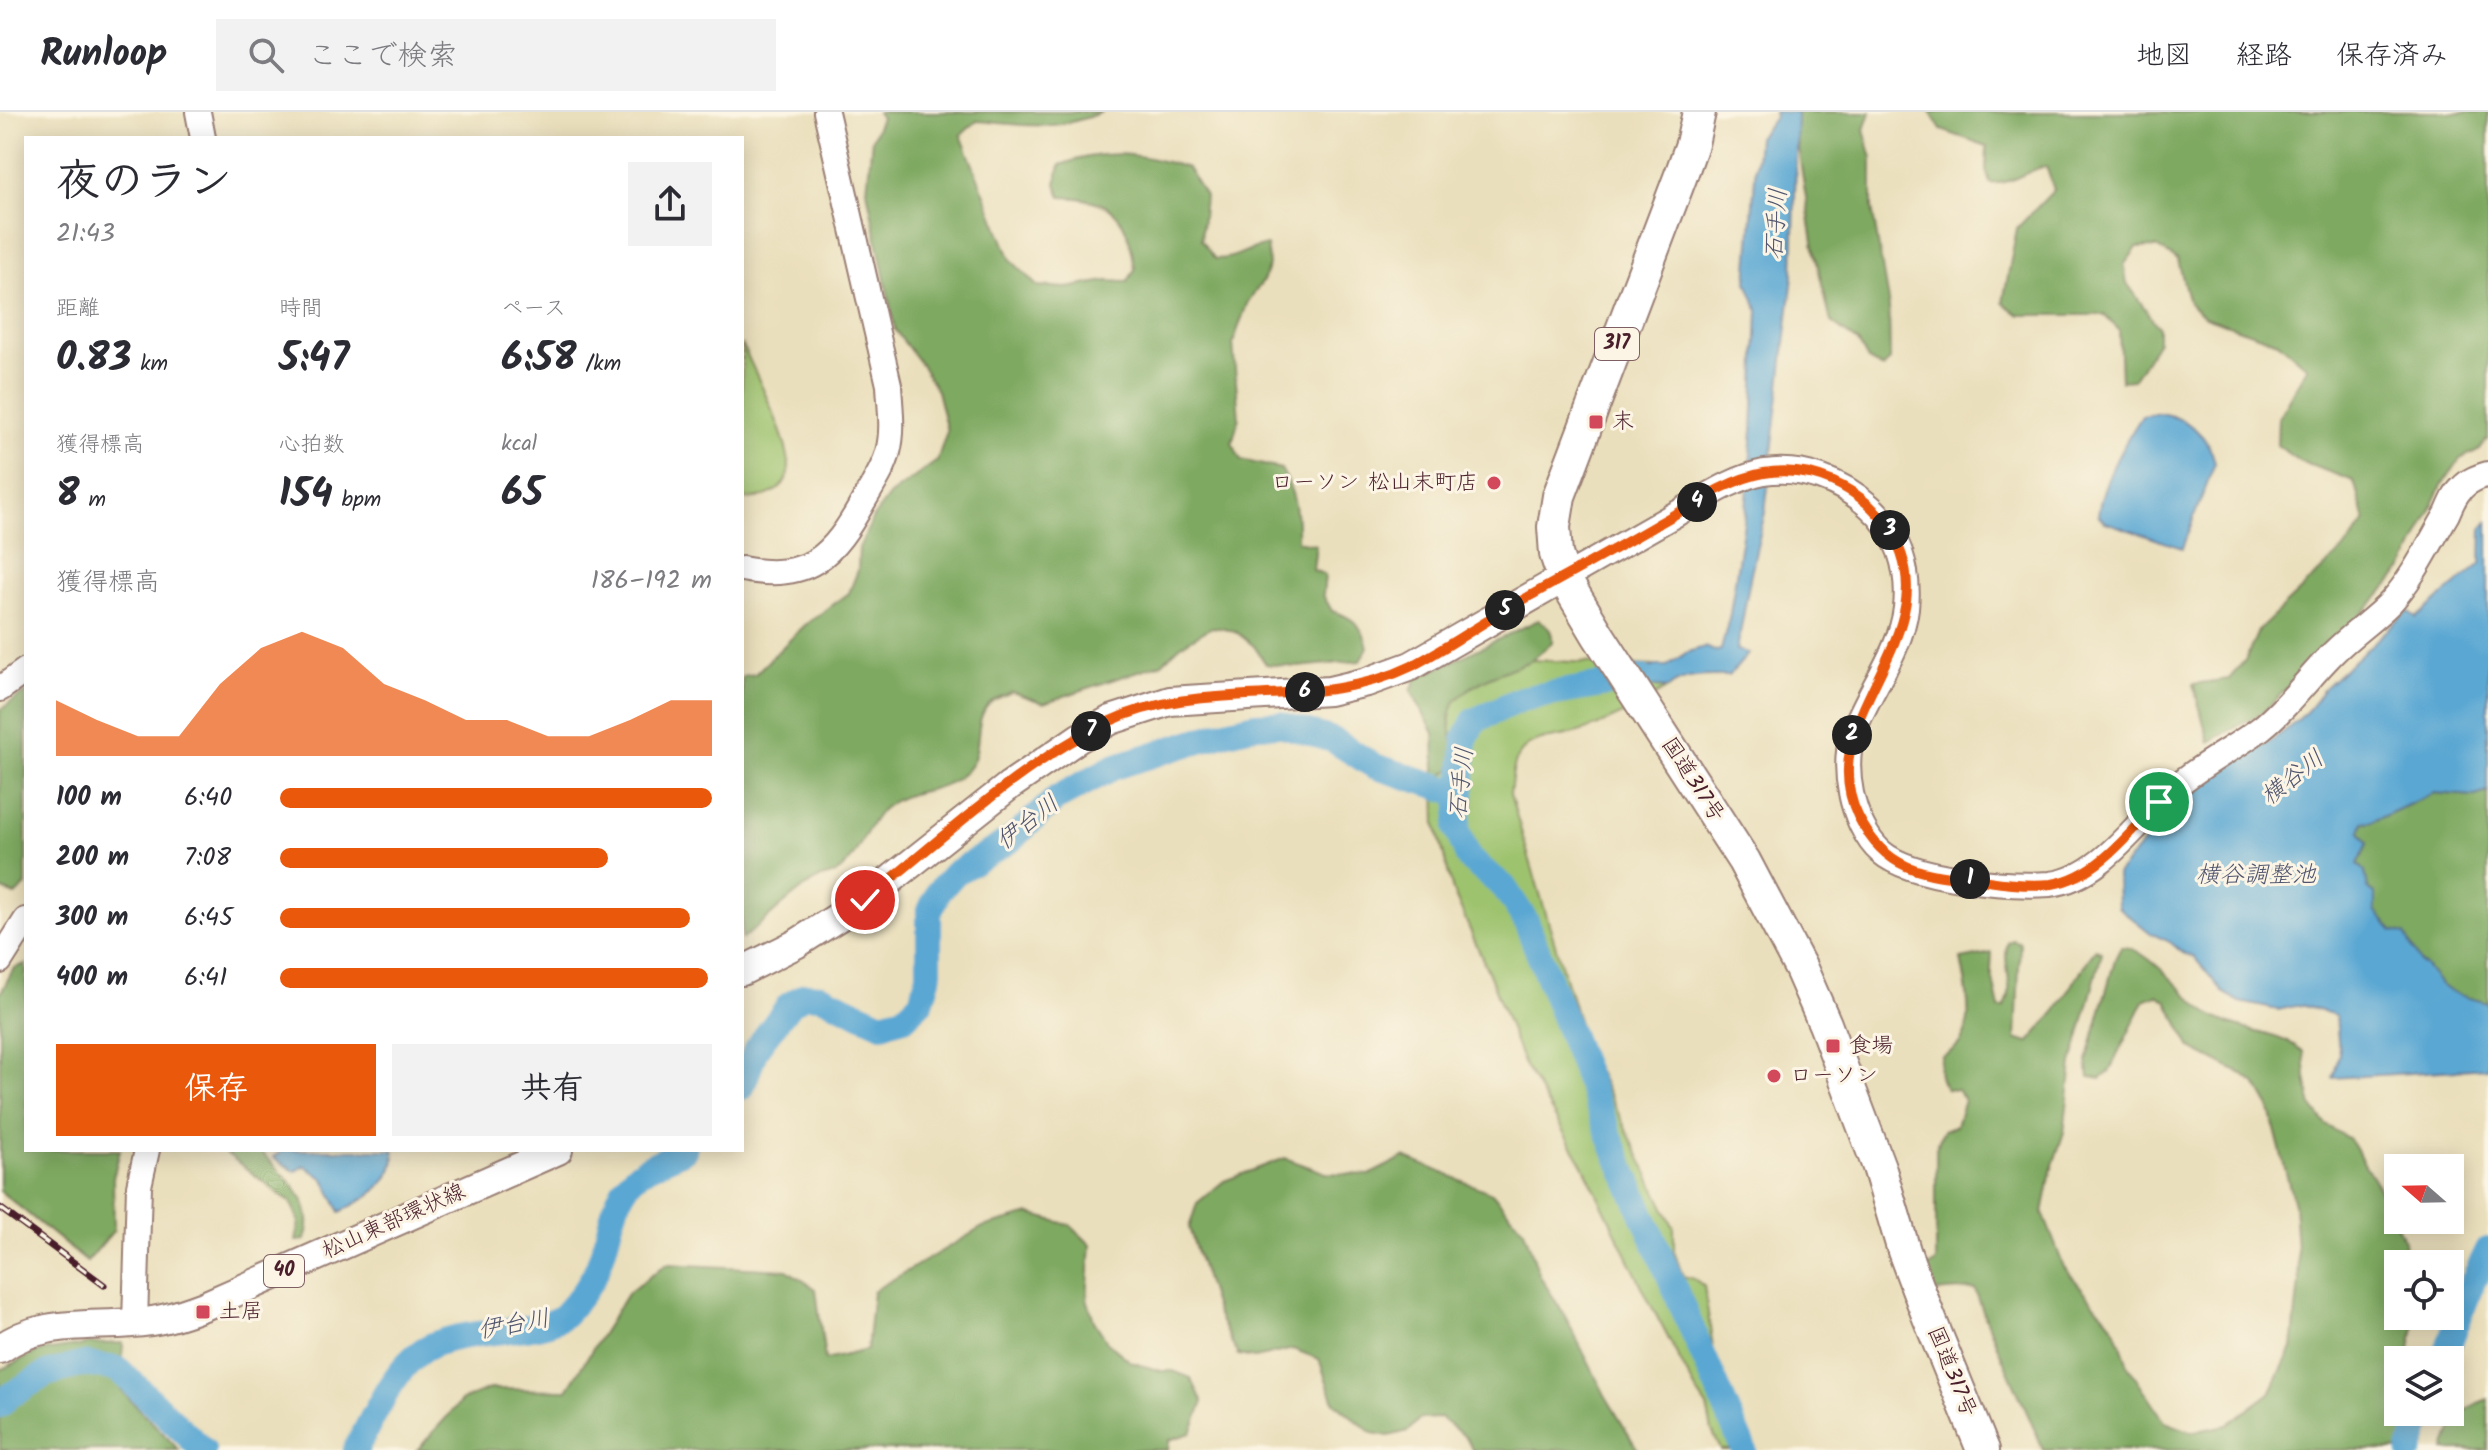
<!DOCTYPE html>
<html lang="ja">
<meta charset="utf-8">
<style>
body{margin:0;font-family:Kalam,"Klee One",sans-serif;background:#f2f2f3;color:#2b2b33;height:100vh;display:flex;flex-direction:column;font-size:30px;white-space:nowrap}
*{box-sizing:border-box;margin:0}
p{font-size:26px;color:#7c7c81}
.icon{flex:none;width:44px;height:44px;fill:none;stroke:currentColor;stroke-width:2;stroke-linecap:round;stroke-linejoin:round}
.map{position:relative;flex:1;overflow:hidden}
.side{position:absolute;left:24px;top:24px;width:720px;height:1016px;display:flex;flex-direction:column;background:#fff;border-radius:0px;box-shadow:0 4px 20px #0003}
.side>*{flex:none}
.needle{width:52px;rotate:290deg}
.fabs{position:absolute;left:2384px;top:1042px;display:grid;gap:16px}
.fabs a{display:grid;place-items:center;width:80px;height:80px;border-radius:0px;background:#fff;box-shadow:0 4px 20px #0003;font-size:40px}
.pin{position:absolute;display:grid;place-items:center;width:68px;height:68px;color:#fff;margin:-34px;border:4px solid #fff;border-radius:50%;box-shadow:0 2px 8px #0007}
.km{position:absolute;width:40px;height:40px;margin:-20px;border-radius:50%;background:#222;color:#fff;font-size:22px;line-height:40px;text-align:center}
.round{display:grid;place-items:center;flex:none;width:84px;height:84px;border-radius:0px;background:#f2f2f3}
.overview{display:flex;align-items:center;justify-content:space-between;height:136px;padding:0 32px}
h1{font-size:44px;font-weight:800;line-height:60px}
.metrics{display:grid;grid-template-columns:repeat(3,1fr);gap:12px;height:136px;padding:8px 32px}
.metrics div{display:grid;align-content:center}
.metrics b{font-size:40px;font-weight:800}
.metrics small{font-size:22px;font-weight:400}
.metrics p{font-size:22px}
.chart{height:224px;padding:16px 32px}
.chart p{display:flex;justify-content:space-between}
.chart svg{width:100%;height:144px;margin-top:8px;fill:#ea580c;opacity:.7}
.cta{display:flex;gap:16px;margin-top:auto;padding:16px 32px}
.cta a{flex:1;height:92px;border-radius:0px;background:#ea580c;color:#fff;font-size:32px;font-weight:800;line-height:92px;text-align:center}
.cta a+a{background:#f2f2f3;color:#2b2b33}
ul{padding:0 32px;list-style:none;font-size:26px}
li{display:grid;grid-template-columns:128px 96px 1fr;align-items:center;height:60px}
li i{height:20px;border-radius:10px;background:#ea580c}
header{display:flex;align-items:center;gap:48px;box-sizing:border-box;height:112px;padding:0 40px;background:#fff;border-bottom:2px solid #e1e1e2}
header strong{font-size:38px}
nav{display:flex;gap:44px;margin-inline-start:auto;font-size:28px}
.search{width:560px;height:72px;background:#f2f2f3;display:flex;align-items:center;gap:20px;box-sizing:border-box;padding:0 28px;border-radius:0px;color:#7c7c81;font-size:30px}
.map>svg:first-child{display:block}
.green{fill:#9ec36e;stroke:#74714c;stroke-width:2}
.forest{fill:#7ea961;stroke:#646446;stroke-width:2}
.water{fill:#5aa7d3;stroke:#52637f;stroke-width:2}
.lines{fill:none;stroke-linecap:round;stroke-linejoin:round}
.river{stroke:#5aa7d3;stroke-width:26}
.secondary-casing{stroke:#9a7f74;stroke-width:28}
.primary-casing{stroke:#9a7f74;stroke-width:32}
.highway-casing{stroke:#9a7f74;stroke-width:36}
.secondary{stroke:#fff;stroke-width:24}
.primary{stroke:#fff;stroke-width:28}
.highway{stroke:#fff;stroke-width:32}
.rail-casing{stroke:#4a1f2b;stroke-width:7}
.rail{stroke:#fcf5e5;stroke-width:4;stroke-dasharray:12;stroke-linecap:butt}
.route-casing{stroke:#fff;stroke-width:16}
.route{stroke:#ea580c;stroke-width:10}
.poi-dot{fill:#d1495b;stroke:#fcf5e5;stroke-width:3}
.labels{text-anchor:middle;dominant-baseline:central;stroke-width:6;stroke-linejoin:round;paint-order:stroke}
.shield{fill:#fcf5e5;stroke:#7f5f63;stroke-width:2}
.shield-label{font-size:20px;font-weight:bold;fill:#4a1f2b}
.poi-label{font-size:22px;fill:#4a1f2b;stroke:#fcf5e5;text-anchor:start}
.street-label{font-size:22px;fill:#4a1f2b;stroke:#fcf5e5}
.water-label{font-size:24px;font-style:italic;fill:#50556e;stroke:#fcf5e5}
</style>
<header>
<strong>Runloop</strong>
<div class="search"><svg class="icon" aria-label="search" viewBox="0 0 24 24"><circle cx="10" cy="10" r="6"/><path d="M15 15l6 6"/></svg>ここで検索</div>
<nav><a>地図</a><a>経路</a><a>保存済み</a></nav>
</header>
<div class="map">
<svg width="2488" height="1338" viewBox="0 0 2488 1338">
<rect width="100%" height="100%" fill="#fcf5e5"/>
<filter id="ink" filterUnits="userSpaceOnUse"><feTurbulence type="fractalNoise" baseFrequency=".0125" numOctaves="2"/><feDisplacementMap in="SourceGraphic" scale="16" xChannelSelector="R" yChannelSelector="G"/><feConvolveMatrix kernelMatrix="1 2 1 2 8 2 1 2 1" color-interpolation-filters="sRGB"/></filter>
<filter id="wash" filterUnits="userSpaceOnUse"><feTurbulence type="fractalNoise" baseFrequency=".006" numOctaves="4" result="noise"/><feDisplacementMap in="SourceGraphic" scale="32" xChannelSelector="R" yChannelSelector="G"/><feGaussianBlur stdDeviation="1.8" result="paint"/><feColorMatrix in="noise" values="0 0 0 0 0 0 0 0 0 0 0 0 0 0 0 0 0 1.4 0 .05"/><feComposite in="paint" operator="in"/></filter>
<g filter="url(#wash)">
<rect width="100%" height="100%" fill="#eadfbc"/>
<g class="green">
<path d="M742 232C754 259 790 328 789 356 787 381 762 387 742 387Z"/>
<path d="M1532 548 1655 554 1609 571 1668 576C1636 595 1604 615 1567 623 1552 626 1531 627 1521 640 1512 652 1512 668 1510 682L1586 935 1674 1116V1139L1683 1164 1694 1167 1704 1174 1714 1242 1720 1261 1755 1338H1721L1712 1319 1707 1295 1695 1277 1653 1197 1583 1053 1523 951 1490 864 1453 779 1436 713 1435 661 1439 666C1443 652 1447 637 1449 622 1451 611 1448 601 1454 591 1469 566 1508 559 1532 548Z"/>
</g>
<g class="forest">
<path d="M877 0H1102C1055 20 1027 13 977 9L961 23 1011 148 1037 174 1067 176 1106 169 1127 170 1135 158C1128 106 1116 86 1061 85L1056 72 1060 53C1107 35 1141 42 1188 56L1205 84 1201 128 1215 147C1240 147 1245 135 1267 134L1269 153 1264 167 1247 192 1233 231 1239 307 1232 331 1241 348 1281 357C1295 380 1298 402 1297 429L1316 433 1313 458 1325 463 1323 483 1332 499C1353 505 1363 514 1368 535L1360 549 1297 555 1266 552 1254 534 1235 519 1212 515 1180 534 1162 551 1044 591 1012 580C1005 583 995 586 990 591 971 608 985 641 966 659 941 684 910 674 884 696 867 710 858 748 837 761 830 765 821 764 814 769 788 785 767 809 742 827V564L755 562 805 513 849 481 858 458 859 436 874 404 890 383 937 349 947 319 937 279 922 254 895 218 867 78 872 27 881 6Z"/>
<path d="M1797 0H1870L1864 18 1872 46V96L1889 195 1890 248 1883 256 1868 248 1858 230 1831 210 1815 142 1796 23Z"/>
<path d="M1930 0H2488V326L2480 337 2460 347 2441 375 2404 456 2371 493 2263 600 2209 630 2193 572 2229 567 2246 547 2258 519 2349 432 2365 409 2354 369 2299 349 2277 333 2278 306 2307 255 2278 230 2205 205 2189 191 2178 148 2156 135 2137 136 2124 153 2127 171 2158 215V229L2133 268 2121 269 2119 218 2104 203H2020L2003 190 2017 116 2054 78 2046 54C2027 58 2009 74 1990 71L1986 58 1987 34 1941 18Z"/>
<path d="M1538 508C1548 513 1553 519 1552 531L1532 548 1490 565 1470 576 1455 589 1449 605 1454 640 1451 657 1439 666 1435 661 1434 621 1411 579 1416 567Z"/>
<path d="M26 580V773L15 783 0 777V598Z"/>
<path d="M2488 680V891C2455 882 2445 883 2425 853L2420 851 2375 799V782L2368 777 2358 752 2368 731 2360 720 2363 710 2373 709 2434 681 2475 684Z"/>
<path d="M2013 828 2020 831 2016 927 2028 931 2056 899 2093 840 2096 837 2102 841 2072 952 2064 1020 2051 1059 2043 1101 2064 1155 2115 1216 2129 1255 2165 1310 2192 1320 2227 1313 2270 1281 2292 1236 2299 1170 2294 1092 2269 994 2257 973 2240 961 2191 936 2167 889 2157 883 2145 887 2109 960 2101 967 2089 965 2087 949 2115 847 2121 835C2143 832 2184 882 2203 897 2233 922 2276 917 2304 940L2306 966 2312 995 2326 1013 2349 1027 2378 1074 2404 1129 2406 1152H2398V1204H2416L2408 1248H2398V1300H2431L2419 1338H2043C2021 1284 1994 1233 1975 1177L1934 1180 1927 1156 1936 1150V1036L1943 1019 1956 1014 1964 988 1957 978 1946 977C1938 965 1938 958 1942 944 1981 929 1967 879 1961 847L1992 841 1991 858 1999 896H2004C2017 877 2001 852 2008 830Z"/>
<path d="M26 852V1038H120L113 1066 114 1118 87 1150 0 1079V882L14 856Z"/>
<path d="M222 1038H264L263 1042C286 1067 319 1090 305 1128L296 1129 299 1109 291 1091Z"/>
<path d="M1404 1045 1492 1081 1524 1118 1540 1164 1566 1206 1605 1283 1638 1338H1472L1467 1326 1440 1306 1419 1307 1408 1319 1389 1324 1372 1321 1334 1290 1319 1247 1293 1237 1255 1246 1238 1243 1217 1202 1189 1116 1197 1091 1224 1069 1285 1046 1326 1061 1369 1063Z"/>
<path d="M1030 1102 1070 1113 1091 1133 1087 1186 1094 1209 1108 1231 1131 1250 1161 1259H1173L1191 1266 1203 1290 1191 1321 1169 1328 1168 1338H417L462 1288 489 1277 567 1278 627 1182 666 1152 787 1158 816 1177 825 1248 867 1238 873 1179 983 1115Z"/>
<path d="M123 1231 121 1278 179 1338H0V1258L37 1240 89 1232Z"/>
<path d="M2488 1287V1338H2445C2454 1310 2459 1297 2488 1287Z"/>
</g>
<g class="water">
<path d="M1774 0H1797L1793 164 1765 400 1751 461 1737 538 1749 541 1729 564C1709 564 1684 562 1668 576L1607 571 1655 554H1667L1686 541 1704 535 1715 539 1721 538 1730 502 1746 397 1753 318 1758 198 1747 170 1758 25 1775 6Z"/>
<path d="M2160 301C2187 306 2209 323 2215 351L2182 436 2105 410 2098 403C2102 369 2123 333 2142 304Z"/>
<path d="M2488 409V680L2475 684 2434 681 2373 709 2363 710 2360 720 2368 731 2358 752 2365 759 2368 777 2375 782V799L2393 819 2405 822 2420 851 2425 853C2445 883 2455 882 2488 891V956L2333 966 2339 942 2336 903 2300 893 2278 898 2240 890 2223 880 2194 845 2183 841 2170 830 2152 822 2118 795 2117 762C2144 731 2170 696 2203 672 2244 642 2298 622 2324 576L2408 499 2416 506 2481 452 2482 416Z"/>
<path d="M285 1038H394C397 1071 366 1087 340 1100L324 1067 304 1053 296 1060 273 1045Z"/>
</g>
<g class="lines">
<g class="river">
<path d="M1643 566 1521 587 1474 609 1465 627 1462 682 1457 717 1469 747 1504 775 1526 809 1616 1040 1744 1338"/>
<path d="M742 975 756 937 789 893 805 883 821 884 882 912 904 906 921 890 929 863V801L939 779 955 761 1011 728 1057 686 1114 655 1219 622 1256 613 1280 612 1333 628 1374 654 1462 682"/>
<path d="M2443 1248 2473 1169 2488 1138"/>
<path d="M0 1293 9 1284 46 1262 84 1252 118 1257 203 1338"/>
<path d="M355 1338C374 1306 391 1259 423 1238 461 1214 541 1224 564 1203 576 1190 589 1175 596 1159 610 1129 609 1093 631 1068 643 1055 668 1047 684 1038"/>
<path d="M2410 1338 2424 1300"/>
</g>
</g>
</g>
<g filter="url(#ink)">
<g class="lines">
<defs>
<g id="secondary">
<path d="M198 0 203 26"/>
<path d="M742 457C809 470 833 444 863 390 872 374 884 357 888 340 894 318 890 295 889 273L826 0"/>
<path d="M1564 466C1601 445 1639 423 1676 402 1703 387 1733 366 1764 360 1802 354 1841 369 1869 394 1898 419 1910 457 1906 496 1901 540 1868 579 1853 621 1847 640 1847 661 1851 681 1855 701 1865 726 1881 740 1912 767 2009 775 2050 772 2102 767 2141 704 2179 672 2204 651 2233 637 2260 617 2288 595 2308 566 2333 541 2351 523 2372 509 2390 491 2414 465 2429 432 2447 402 2451 393 2455 382 2462 376 2469 368 2478 365 2488 362"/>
<path d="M0 577 26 558"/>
<path d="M0 849 26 808"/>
<path d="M135 1211 139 1074 147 1038"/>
</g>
<g id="primary">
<path d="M742 859 796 832 865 788 1009 674 1079 626 1111 608 1170 589 1329 579 1367 570 1411 554 1564 466"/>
<path d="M0 1237C38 1208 86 1215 132 1211 158 1210 180 1203 204 1194L558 1038"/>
</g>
<path id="highway" d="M1699 0 1692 32 1681 63 1559 384 1554 415 1556 442 1564 466 1598 523 1744 749 1801 857 1825 912 1879 1055 1904 1139 1928 1203 1983 1338"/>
</defs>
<use href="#secondary" class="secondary-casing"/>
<use href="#primary" class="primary-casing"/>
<use href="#highway" class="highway-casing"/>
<use href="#secondary" class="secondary"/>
<use href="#primary" class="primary"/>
<use href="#highway" class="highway"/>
<defs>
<path id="rail" d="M0 1096 104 1173"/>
</defs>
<use href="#rail" class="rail-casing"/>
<use href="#rail" class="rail"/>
</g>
</g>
<g class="lines" filter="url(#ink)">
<defs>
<path id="route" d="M865 788C943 727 1018 653 1108 610 1204 564 1317 601 1412 554 1447 536 1480 512 1514 493 1562 466 1610 440 1658 412 1691 394 1726 368 1764 361 1779 358 1795 359 1810 362 1839 369 1867 386 1885 411 1962 518 1808 600 1858 704 1887 763 1929 763 1988 769 2008 772 2032 774 2052 772 2097 765 2130 721 2159 690"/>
</defs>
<use href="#route" class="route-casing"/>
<use href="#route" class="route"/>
</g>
<g class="poi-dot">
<rect x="1588" y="302" width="16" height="16" rx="4"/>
<circle cx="1494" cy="371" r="8"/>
<rect x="1825" y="926" width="16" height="16" rx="4"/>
<circle cx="1774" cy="964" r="8"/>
<rect x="195" y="1192" width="16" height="16" rx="4"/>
</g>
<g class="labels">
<g class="shield">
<rect x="1595" y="216" width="44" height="32" rx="6"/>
<rect x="264" y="1143" width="40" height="32" rx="6"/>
</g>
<g class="shield-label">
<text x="1617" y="232">317</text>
<text x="284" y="1159">40</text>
</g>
<g class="poi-label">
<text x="1612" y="310">末</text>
<text x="1478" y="371" text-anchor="end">ローソン 松山末町店</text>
<text x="1849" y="934">食場</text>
<text x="1790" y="964">ローソン</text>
<text x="219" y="1200">土居</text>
</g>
<g class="street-label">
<text transform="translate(1692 668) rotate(57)">国道317号</text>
<text transform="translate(394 1110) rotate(-24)">松山東部環状線</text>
<text transform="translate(1951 1260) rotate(68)">国道317号</text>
</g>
<g class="water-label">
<text transform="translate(1777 112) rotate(-86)">石手川</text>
<text transform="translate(2293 666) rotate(-38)">横谷川</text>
<text transform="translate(1462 671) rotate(-84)">石手川</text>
<text transform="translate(1028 711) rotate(-38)">伊台川</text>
<text x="2256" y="763">横谷調整池</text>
<text transform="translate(514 1213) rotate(-10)">伊台川</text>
</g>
</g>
</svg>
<div class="fabs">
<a><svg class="needle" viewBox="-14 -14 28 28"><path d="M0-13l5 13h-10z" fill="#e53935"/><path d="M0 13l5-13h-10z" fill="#7c7c81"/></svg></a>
<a><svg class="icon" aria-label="locate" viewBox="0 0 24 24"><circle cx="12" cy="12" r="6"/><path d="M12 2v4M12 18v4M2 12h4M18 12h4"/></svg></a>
<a><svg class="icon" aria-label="layers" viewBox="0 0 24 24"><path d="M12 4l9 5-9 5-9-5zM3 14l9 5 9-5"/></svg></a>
</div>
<div class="pin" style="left:2159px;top:690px;background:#1e9e55"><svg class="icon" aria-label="arrive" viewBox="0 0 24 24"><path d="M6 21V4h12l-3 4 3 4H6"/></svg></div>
<div class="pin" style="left:865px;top:788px;background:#d93025"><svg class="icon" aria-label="check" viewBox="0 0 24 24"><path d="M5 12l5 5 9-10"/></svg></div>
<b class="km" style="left:1970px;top:767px">1</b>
<b class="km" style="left:1852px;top:623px">2</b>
<b class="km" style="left:1890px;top:418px">3</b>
<b class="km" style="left:1697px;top:390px">4</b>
<b class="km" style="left:1505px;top:498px">5</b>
<b class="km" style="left:1305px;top:580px">6</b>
<b class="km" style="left:1091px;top:619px">7</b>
<section class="side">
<div class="overview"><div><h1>夜のラン</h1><p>21:43</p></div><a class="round"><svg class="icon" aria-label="share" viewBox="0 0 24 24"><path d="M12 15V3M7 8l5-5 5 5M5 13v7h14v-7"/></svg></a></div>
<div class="metrics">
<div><p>距離</p><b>0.83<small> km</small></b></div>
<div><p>時間</p><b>5:47</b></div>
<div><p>ペース</p><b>6:58<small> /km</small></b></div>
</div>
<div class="metrics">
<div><p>獲得標高</p><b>8<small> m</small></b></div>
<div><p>心拍数</p><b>154<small> bpm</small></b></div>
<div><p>kcal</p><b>65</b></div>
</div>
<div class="chart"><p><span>獲得標高</span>186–192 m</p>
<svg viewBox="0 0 160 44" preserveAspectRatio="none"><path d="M0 44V27L10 33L20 38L30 38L40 22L50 11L60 6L70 11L80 22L90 27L100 33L110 33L120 38L130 38L140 33L150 27L160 27V44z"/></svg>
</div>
<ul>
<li><b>100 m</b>6:40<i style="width:100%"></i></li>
<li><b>200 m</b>7:08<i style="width:76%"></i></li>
<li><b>300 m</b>6:45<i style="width:95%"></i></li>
<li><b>400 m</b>6:41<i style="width:99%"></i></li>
</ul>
<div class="cta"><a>保存</a><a>共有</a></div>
</section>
</div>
